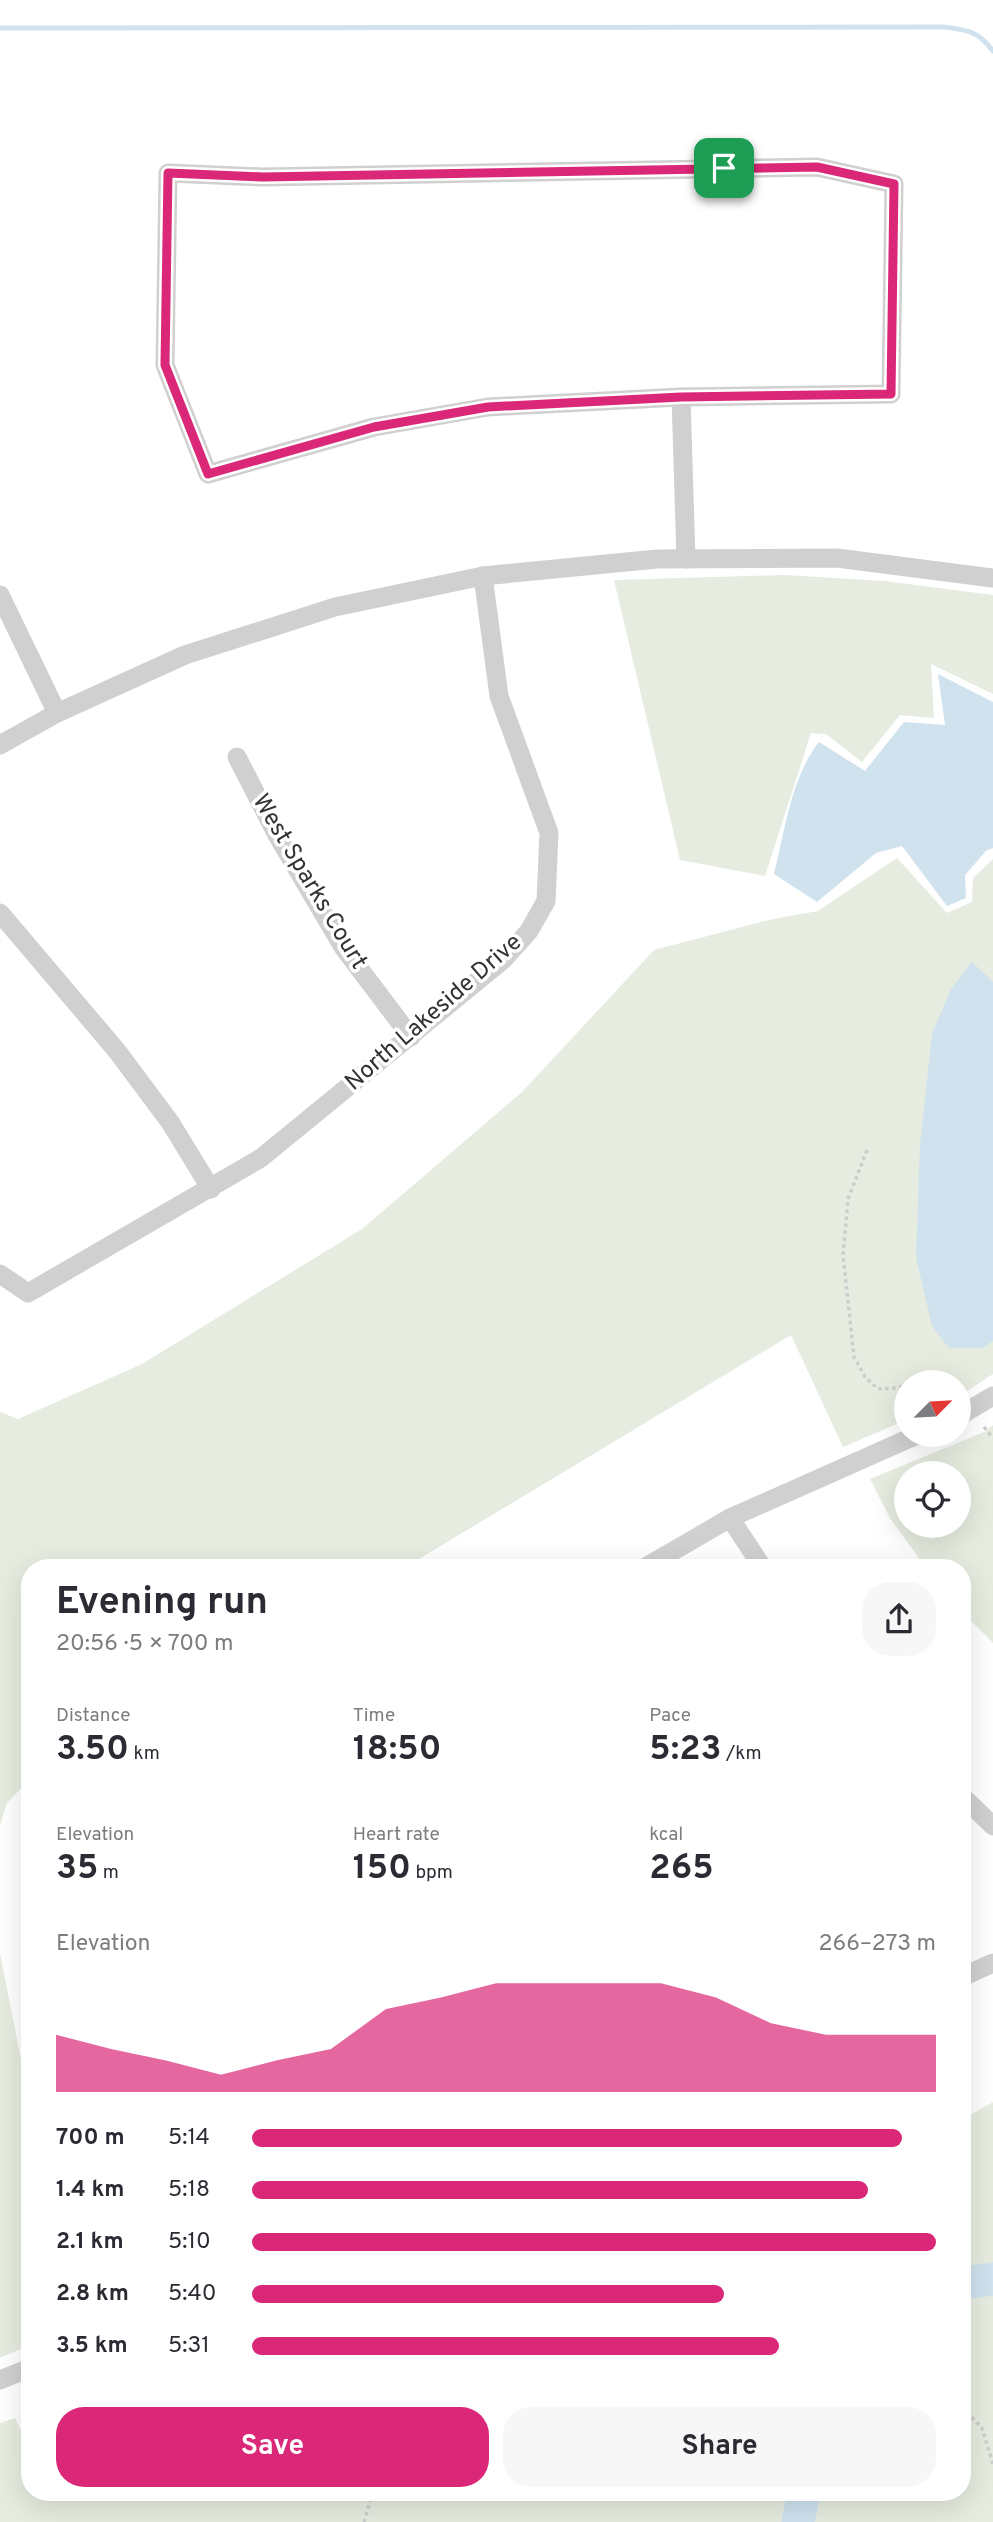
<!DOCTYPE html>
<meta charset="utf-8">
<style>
body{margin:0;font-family:Overpass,sans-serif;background:#f7f7f7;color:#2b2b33;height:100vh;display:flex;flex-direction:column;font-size:26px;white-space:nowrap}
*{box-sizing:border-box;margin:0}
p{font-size:23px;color:#7c7c81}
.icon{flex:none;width:38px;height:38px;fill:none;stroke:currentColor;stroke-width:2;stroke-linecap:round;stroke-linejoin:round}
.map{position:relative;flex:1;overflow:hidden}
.panel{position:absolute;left:21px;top:1559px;width:950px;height:942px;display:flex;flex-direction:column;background:#fff;border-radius:28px;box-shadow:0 7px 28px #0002}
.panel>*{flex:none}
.needle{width:46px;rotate:66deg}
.buttons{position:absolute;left:894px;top:1370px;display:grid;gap:14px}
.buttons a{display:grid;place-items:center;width:77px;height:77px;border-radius:50%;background:#fff;box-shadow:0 7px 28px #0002;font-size:35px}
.pin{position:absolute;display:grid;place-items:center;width:60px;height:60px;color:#fff;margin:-30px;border-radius:14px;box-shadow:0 4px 10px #0006}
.round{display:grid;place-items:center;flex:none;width:74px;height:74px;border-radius:28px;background:#f7f7f7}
.head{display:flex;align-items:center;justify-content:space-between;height:119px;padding:0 35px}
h1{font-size:38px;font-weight:700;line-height:52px}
.stats{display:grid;grid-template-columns:repeat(3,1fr);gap:10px;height:119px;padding:7px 35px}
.stats div{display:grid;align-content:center}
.stats b{font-size:35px;font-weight:700}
.stats small{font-size:19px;font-weight:400}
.stats p{font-size:19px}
.chart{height:196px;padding:14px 35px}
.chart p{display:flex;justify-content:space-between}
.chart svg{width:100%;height:126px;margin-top:7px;fill:#db2777;opacity:.7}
.button{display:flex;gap:14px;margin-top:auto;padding:14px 35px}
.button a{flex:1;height:80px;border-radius:28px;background:#db2777;color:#fff;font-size:28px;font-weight:700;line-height:80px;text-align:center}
.button a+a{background:#f7f7f7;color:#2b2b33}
ul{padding:0 35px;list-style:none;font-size:23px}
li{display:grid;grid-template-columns:112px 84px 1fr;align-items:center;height:52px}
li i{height:18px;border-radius:9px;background:#db2777}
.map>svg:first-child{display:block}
.green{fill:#e6ecdf;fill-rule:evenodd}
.water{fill:#cfe2ee}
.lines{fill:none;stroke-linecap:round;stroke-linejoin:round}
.stream{stroke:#cfe2ee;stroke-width:5}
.river{stroke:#cfe2ee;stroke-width:33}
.path{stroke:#cdcdcd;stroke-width:3.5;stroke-dasharray:3.5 3.5;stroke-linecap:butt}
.minor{stroke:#d0d0d0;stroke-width:19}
.route-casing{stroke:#fff;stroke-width:14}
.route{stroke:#db2777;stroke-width:9}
.labels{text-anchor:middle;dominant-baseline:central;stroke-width:7;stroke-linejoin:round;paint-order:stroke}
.street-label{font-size:24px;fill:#333;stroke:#fff}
</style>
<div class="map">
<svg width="993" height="2522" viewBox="0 0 993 2522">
<rect width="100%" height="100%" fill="#fff"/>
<g class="green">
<path d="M784 575 884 581 993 595V694L931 664 934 718 900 715 862 762 826 734 811 733 765 876 680 860 614 580Z"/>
<path d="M897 858 947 913 972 902 973 878 993 859V1374L959 1396V1382H906V1420L843 1447 791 1335 404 1568H30V1779L7 1803 0 1825V1412L18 1419 142 1364 362 1229 522 1092 654 950 773 919 818 911Z"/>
<path d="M993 1425V1643L963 1613 962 1568H926L890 1518 870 1479 984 1432ZM906 1474H959V1526H906Z"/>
<path d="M0 1954 30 2105V2345L0 2358Z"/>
<path d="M993 2102V2522H0V2423L15 2418 30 2449V2492H50L54 2500 70 2492H962L963 2119Z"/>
</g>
<g class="water">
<path d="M938 674 993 702V848L986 851 965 875 966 898 947 906 902 846 876 853 817 902 774 874C785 830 791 778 819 742L865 771 904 722 945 725Z"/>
<path d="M972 962 993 982V1341L983 1348H949L932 1326 916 1257 920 1145 932 1034 951 989Z"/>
</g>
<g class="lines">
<path class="stream" d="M0 28 944 27C968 30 978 31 993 51"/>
<g class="river">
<path d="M962 2283 993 2279"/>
<path d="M798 2522 804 2492"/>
</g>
<g class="path">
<path d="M867 1150 848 1199 843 1255 854 1357 865 1377 878 1389 896 1388 906 1385"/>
<path d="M916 1382 933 1380 939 1382"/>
<path d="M984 1427 993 1438"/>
<path d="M962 2407 982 2428 993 2464"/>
<path d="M364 2522 373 2492"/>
</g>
<g class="minor">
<path d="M817 167 894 184 891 394 681 397 488 407 374 427 208 474 165 365 168 173 263 177Z"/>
<path d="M681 397 686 559"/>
<path d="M0 595 57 713"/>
<path d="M0 745 57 713 185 655 335 607 483 576 657 559 837 558 993 578"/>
<path d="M237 757 277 835 343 947 411 1037"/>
<path d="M0 913 117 1051 170 1122 211 1189"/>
<path d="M0 1274 28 1293 261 1158 503 960 529 931 546 901 549 833 499 696 483 576"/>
<path d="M959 1416 993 1396"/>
<path d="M730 1518 763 1568"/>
<path d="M644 1568 730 1518 917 1435"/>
<path d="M962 1796 993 1826"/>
<path d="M962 1977 993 1963"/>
<path d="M0 2380 30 2368"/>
</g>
</g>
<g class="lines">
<defs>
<path id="route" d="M817 167 894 184 891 394 681 397 488 407 374 427 208 474 165 365 168 173 263 177Z"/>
</defs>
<use href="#route" class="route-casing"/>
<use href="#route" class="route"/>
</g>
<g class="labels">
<g class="street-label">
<text transform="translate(309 882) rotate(59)">West Sparks Court</text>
<text transform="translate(434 1013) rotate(-41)">North Lakeside Drive</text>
</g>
</g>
</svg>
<div class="buttons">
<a><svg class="needle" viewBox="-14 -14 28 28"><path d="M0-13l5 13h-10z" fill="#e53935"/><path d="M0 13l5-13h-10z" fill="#7c7c81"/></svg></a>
<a><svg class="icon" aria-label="locate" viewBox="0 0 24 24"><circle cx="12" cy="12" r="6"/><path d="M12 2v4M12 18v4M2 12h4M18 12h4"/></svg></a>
</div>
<div class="pin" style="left:724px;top:168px;background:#1e9e55"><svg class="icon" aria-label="arrive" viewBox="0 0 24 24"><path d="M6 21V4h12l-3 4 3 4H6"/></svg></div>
<section class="panel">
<div class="head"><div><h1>Evening run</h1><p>20:56 · 5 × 700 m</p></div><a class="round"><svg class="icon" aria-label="share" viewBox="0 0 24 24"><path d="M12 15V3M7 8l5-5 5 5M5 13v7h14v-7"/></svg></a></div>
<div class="stats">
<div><p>Distance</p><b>3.50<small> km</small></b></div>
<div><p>Time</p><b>18:50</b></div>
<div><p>Pace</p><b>5:23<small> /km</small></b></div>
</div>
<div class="stats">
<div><p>Elevation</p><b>35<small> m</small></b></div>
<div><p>Heart rate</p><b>150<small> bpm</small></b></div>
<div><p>kcal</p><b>265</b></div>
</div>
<div class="chart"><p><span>Elevation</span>266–273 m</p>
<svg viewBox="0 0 160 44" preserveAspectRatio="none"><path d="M0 44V24L10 29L20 33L30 38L40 33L50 29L60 15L70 11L80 6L90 6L100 6L110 6L120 11L130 20L140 24L150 24L160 24V44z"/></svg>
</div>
<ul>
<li><b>700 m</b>5:14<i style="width:95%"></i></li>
<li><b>1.4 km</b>5:18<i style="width:90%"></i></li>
<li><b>2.1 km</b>5:10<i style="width:100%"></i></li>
<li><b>2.8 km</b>5:40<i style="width:69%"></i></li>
<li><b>3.5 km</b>5:31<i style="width:77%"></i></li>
</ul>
<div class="button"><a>Save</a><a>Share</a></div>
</section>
</div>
